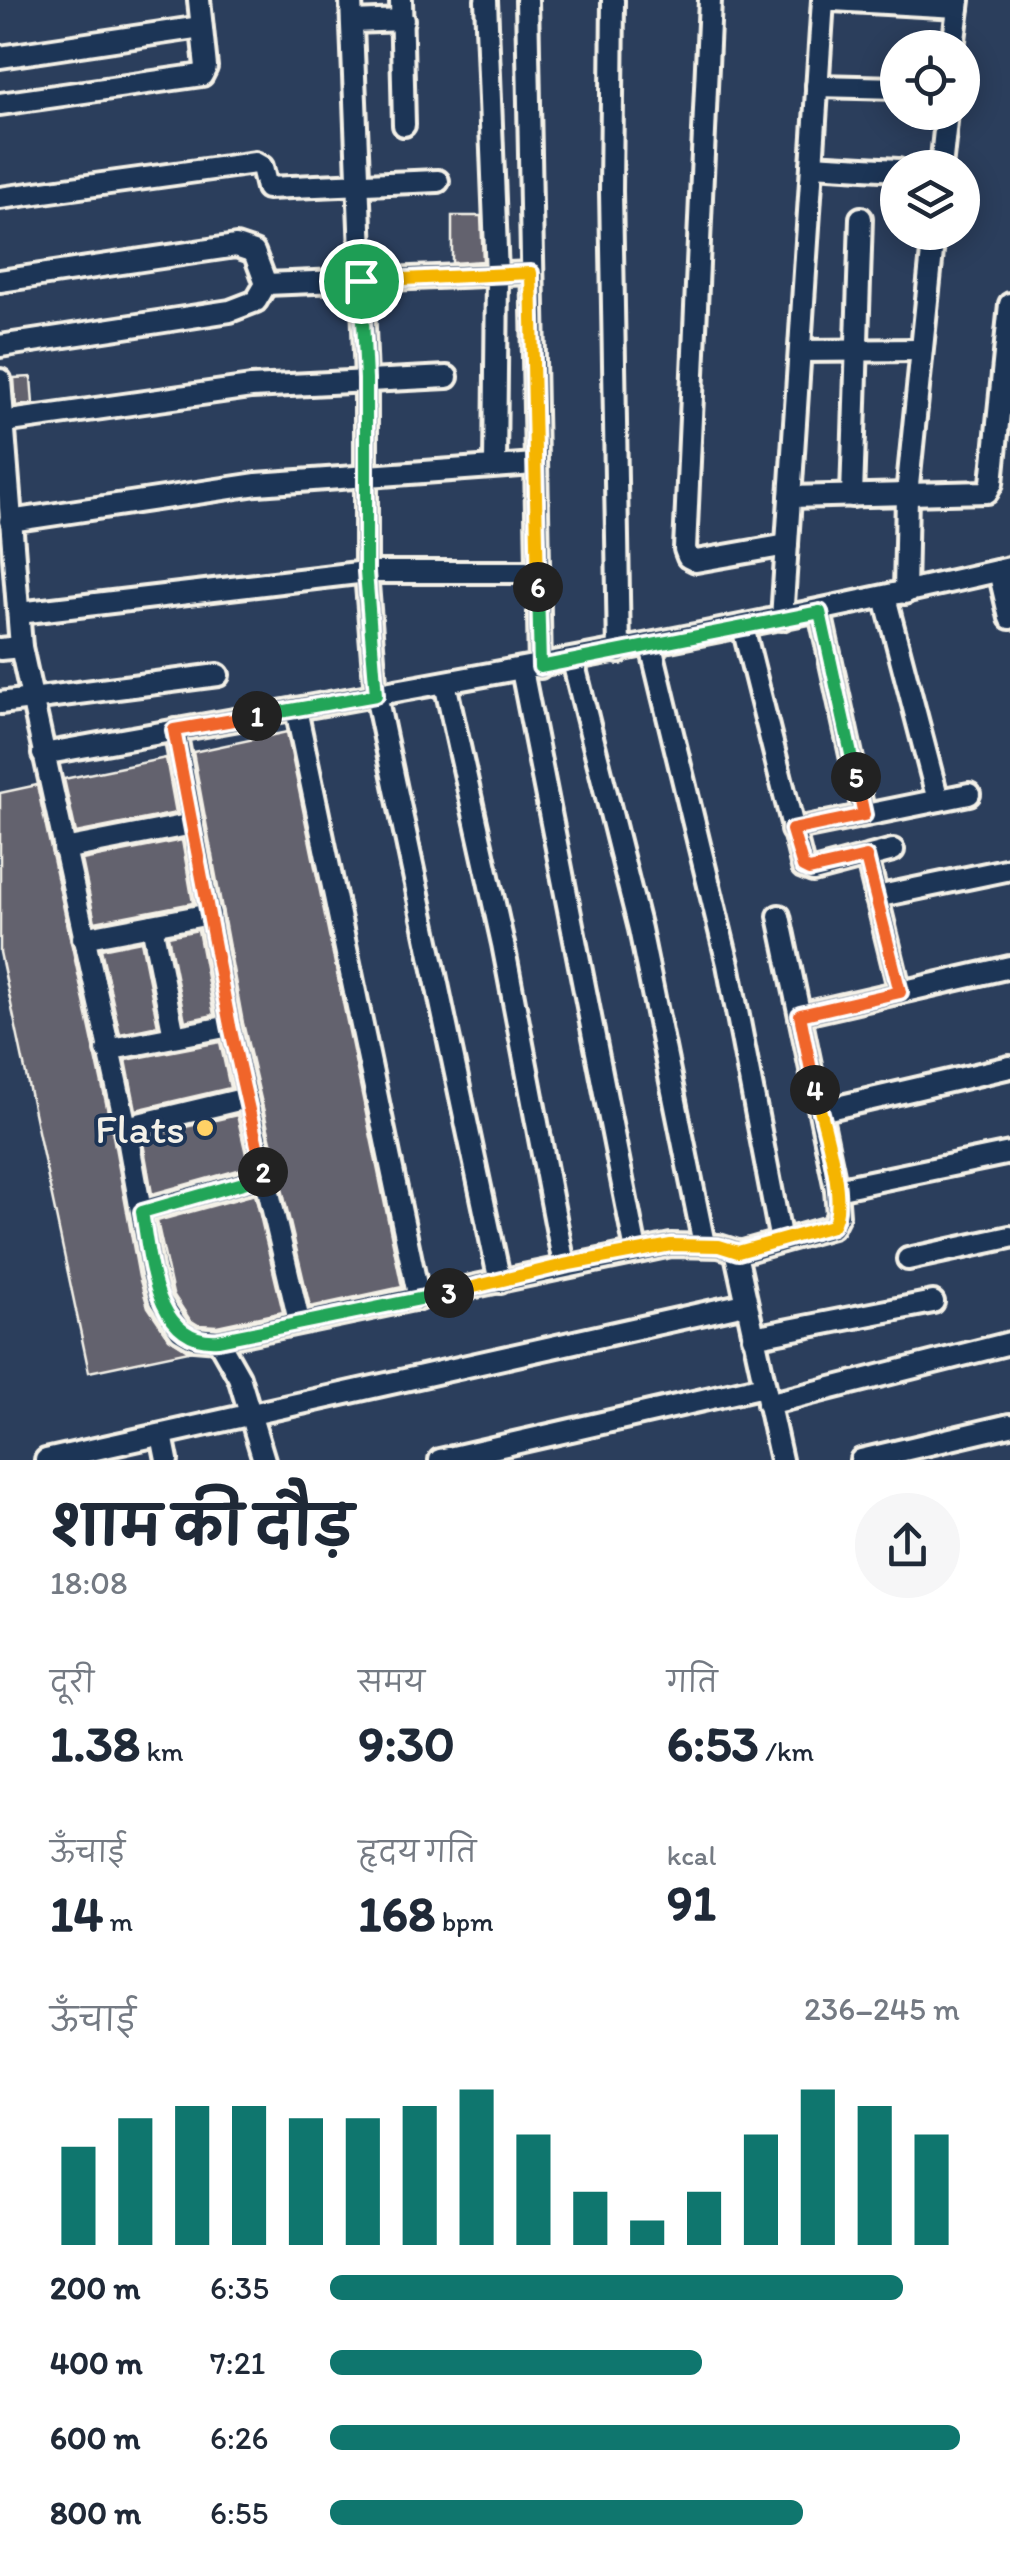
<!DOCTYPE html>
<html lang="hi">
<meta charset="utf-8">
<style>
body{margin:0;font-family:Itim,"Playpen Sans Deva",sans-serif;background:#f6f6f7;color:#1f2937;height:100vh;display:flex;flex-direction:column;font-size:38px;white-space:nowrap}
*{box-sizing:border-box;margin:0}
p{font-size:32px;color:#747a83}
.icon{flex:none;width:55px;height:55px;fill:none;stroke:currentColor;stroke-width:2;stroke-linecap:round;stroke-linejoin:round}
.map{position:relative;height:1460px;overflow:hidden}
.details{display:flex;flex-direction:column;background:#fff;flex:1}
.details>*{flex:none}
.controls{position:absolute;left:880px;top:30px;display:grid;gap:20px}
.controls a{display:grid;place-items:center;width:100px;height:100px;border-radius:50%;background:#fff;box-shadow:0 5px 25px #0003;font-size:50px}
.pin{position:absolute;display:grid;place-items:center;width:85px;height:85px;color:#fff;margin:-42px;border:5px solid #fff;border-radius:50%;box-shadow:0 2px 10px #0007}
.km{position:absolute;width:50px;height:50px;margin:-25px;border-radius:50%;background:#222;color:#fff;font-size:28px;line-height:50px;text-align:center}
.round{display:grid;place-items:center;flex:none;width:105px;height:105px;border-radius:52px;background:#f6f6f7}
.overview{display:flex;align-items:center;justify-content:space-between;height:170px;padding:0 50px}
h1{font-size:55px;font-weight:700;line-height:75px}
.figures{display:grid;grid-template-columns:repeat(3,1fr);gap:15px;height:170px;padding:10px 50px}
.figures div{display:grid;align-content:center}
.figures b{font-size:50px;font-weight:700}
.figures small{font-size:28px;font-weight:400}
.figures p{font-size:28px}
.chart{height:280px;padding:20px 50px}
.chart p{display:flex;justify-content:space-between}
.chart svg{width:100%;height:180px;margin-top:10px;stroke:#0f766e;stroke-width:6}
ul{padding:0 50px;list-style:none;font-size:32px}
li{display:grid;grid-template-columns:160px 120px 1fr;align-items:center;height:75px}
li i{height:25px;border-radius:12px;background:#0f766e}
.map>svg:first-child{display:block}
.building{fill:#64626e;stroke:#f4f1e8;stroke-width:2.5}
.lines{fill:none;stroke-linecap:round;stroke-linejoin:round}
.street-casing{stroke:#f4f1e8;stroke-width:28}
.street{stroke:#1d3557;stroke-width:20}
.split-1-casing{stroke:#fff;stroke-width:20}
.split-2-casing{stroke:#fff;stroke-width:20}
.split-3-casing{stroke:#fff;stroke-width:20}
.split-4-casing{stroke:#fff;stroke-width:20}
.split-5-casing{stroke:#fff;stroke-width:20}
.split-6-casing{stroke:#fff;stroke-width:20}
.split-7-casing{stroke:#fff;stroke-width:20}
.split-1{stroke:#22a559;stroke-width:12}
.split-2{stroke:#f0652b;stroke-width:12}
.split-3{stroke:#22a559;stroke-width:12}
.split-4{stroke:#f5b400;stroke-width:12}
.split-5{stroke:#f0652b;stroke-width:12}
.split-6{stroke:#22a559;stroke-width:12}
.split-7{stroke:#f5b400;stroke-width:12}
.poi-dot{fill:#ffd166;stroke:#1d3557;stroke-width:4}
.labels{text-anchor:middle;dominant-baseline:central;stroke-width:8;stroke-linejoin:round;paint-order:stroke}
.poi-label{font-size:42px;fill:#f4f1e8;stroke:#1d3557;text-anchor:end}
</style>
<div class="map">
<svg width="1010" height="1460" viewBox="0 0 1010 1460">
<rect width="100%" height="100%" fill="#2b3e5c"/>
<filter id="ink" filterUnits="userSpaceOnUse"><feTurbulence type="fractalNoise" baseFrequency=".01" numOctaves="2"/><feDisplacementMap in="SourceGraphic" scale="20" xChannelSelector="R" yChannelSelector="G"/><feConvolveMatrix kernelMatrix="1 2 1 2 8 2 1 2 1" color-interpolation-filters="sRGB"/></filter>
<g filter="url(#ink)">
<g class="building">
<path d="M452 216H481L483 261 452 263Z"/>
<path d="M31 377 33 404 16 406 14 378Z"/>
<path d="M287 732 402 1287 310 1307 243 1023 193 752Z"/>
<path d="M166 758 176 813 76 833 64 779Z"/>
<path d="M37 785 112 1130 139 1277 148 1307 169 1338 189 1351 89 1372 0 952V793Z"/>
<path d="M182 840 193 903 95 922 82 860Z"/>
<path d="M198 930 214 1015 185 1021 168 936Z"/>
<path d="M141 941 158 1026 120 1034 101 949Z"/>
<path d="M220 1042 230 1088 136 1110 126 1060Z"/>
<path d="M237 1115 249 1167 152 1194 142 1137Z"/>
<path d="M255 1194 283 1312 217 1326 198 1325 190 1320 173 1294 157 1221Z"/>
</g>
<g class="lines">
<defs>
<g id="street">
<path d="M351 0 366 379V572L376 695 500 1282"/>
<path d="M401 0 404 125"/>
<path d="M486 0 497 275 495 466"/>
<path d="M527 0 540 667"/>
<path d="M613 0 611 191 619 652"/>
<path d="M710 0 685 549 688 557 696 561 787 545"/>
<path d="M832 0 958 7"/>
<path d="M353 22 403 20"/>
<path d="M953 48 959 0"/>
<path d="M0 57 201 27"/>
<path d="M817 86 898 88"/>
<path d="M0 104 202 75 206 67 199 0"/>
<path d="M812 165 898 170"/>
<path d="M941 168 947 112"/>
<path d="M0 198 255 163 262 167 267 188 438 181"/>
<path d="M0 281 236 246 254 252 266 284 531 273"/>
<path d="M0 346 230 311 256 301 266 284"/>
<path d="M800 351 921 350"/>
<path d="M0 380 21 647 126 1127 152 1273 160 1300 180 1330 194 1338 218 1340 671 1245 719 1246 738 1252"/>
<path d="M3 422 251 387 447 377"/>
<path d="M852 496 861 218"/>
<path d="M790 497 987 492 992 483 1010 304"/>
<path d="M10 521 257 484 535 464"/>
<path d="M999 571 1010 618"/>
<path d="M905 593 907 495 934 232"/>
<path d="M885 597 938 800"/>
<path d="M820 612 864 815"/>
<path d="M19 613 366 572H538"/>
<path d="M782 619 823 0"/>
<path d="M743 627 803 867 813 871 893 850"/>
<path d="M651 646 728 964 781 1241"/>
<path d="M0 649 21 647"/>
<path d="M573 661 640 929 704 1244"/>
<path d="M522 670 636 1251"/>
<path d="M445 683 503 944 564 1265"/>
<path d="M0 703 218 675"/>
<path d="M296 709 419 1299"/>
<path d="M175 730 230 1026 299 1321"/>
<path d="M43 754C366 696 690 642 1010 568"/>
<path d="M792 830 969 794"/>
<path d="M64 849 193 824"/>
<path d="M867 857 900 992"/>
<path d="M876 897 1010 869"/>
<path d="M779 916 836 1189 838 1215 832 1227 736 1254 781 1460"/>
<path d="M152 925 174 1036"/>
<path d="M83 938 210 914"/>
<path d="M800 1015 1010 967"/>
<path d="M107 1050 230 1026"/>
<path d="M820 1111 1010 1067"/>
<path d="M126 1127 247 1098"/>
<path d="M836 1189 1010 1153"/>
<path d="M142 1211 264 1177"/>
<path d="M908 1259 1010 1237"/>
<path d="M753 1337 933 1302"/>
<path d="M218 1340 239 1377 264 1460"/>
<path d="M768 1404 1010 1343"/>
<path d="M162 1435 167 1460"/>
<path d="M46 1460 745 1304"/>
<path d="M440 1460 764 1386"/>
<path d="M861 1460 1010 1425"/>
</g>
</defs>
<use href="#street" class="street-casing"/>
<use href="#street" class="street"/>
</g>
</g>
<g class="lines" filter="url(#ink)">
<defs>
<path id="split-1" d="M257 716 376 695 366 572V379L361 281"/>
<path id="split-2" d="M257 716 174 730 230 1026 263 1172"/>
<path id="split-3" d="M263 1172 264 1177 142 1212C150 1257 154 1345 218 1340L449 1293"/>
<path id="split-4" d="M449 1293 564 1265 671 1245 719 1246 738 1252 832 1226C849 1204 822 1119 815 1090"/>
<path id="split-5" d="M815 1090 800 1015 900 992 866 857 809 870 803 867 792 830 864 815 856 777"/>
<path id="split-6" d="M538 587 540 667 820 612 856 777"/>
<path id="split-7" d="M361 281 531 273 538 587"/>
</defs>
<use href="#split-1" class="split-1-casing"/>
<use href="#split-2" class="split-2-casing"/>
<use href="#split-3" class="split-3-casing"/>
<use href="#split-4" class="split-4-casing"/>
<use href="#split-5" class="split-5-casing"/>
<use href="#split-6" class="split-6-casing"/>
<use href="#split-7" class="split-7-casing"/>
<use href="#split-1" class="split-1"/>
<use href="#split-2" class="split-2"/>
<use href="#split-3" class="split-3"/>
<use href="#split-4" class="split-4"/>
<use href="#split-5" class="split-5"/>
<use href="#split-6" class="split-6"/>
<use href="#split-7" class="split-7"/>
</g>
<circle class="poi-dot" cx="205" cy="1128" r="10"/>
<g class="labels">
<g class="poi-label">
<text x="185" y="1128">Flats</text>
</g>
</g>
</svg>
<div class="controls">
<a><svg class="icon" aria-label="locate" viewBox="0 0 24 24"><circle cx="12" cy="12" r="6"/><path d="M12 2v4M12 18v4M2 12h4M18 12h4"/></svg></a>
<a><svg class="icon" aria-label="layers" viewBox="0 0 24 24"><path d="M12 4l9 5-9 5-9-5zM3 14l9 5 9-5"/></svg></a>
</div>
<div class="pin" style="left:361px;top:281px;background:#1e9e55"><svg class="icon" aria-label="arrive" viewBox="0 0 24 24"><path d="M6 21V4h12l-3 4 3 4H6"/></svg></div>
<b class="km" style="left:257px;top:716px">1</b>
<b class="km" style="left:263px;top:1172px">2</b>
<b class="km" style="left:449px;top:1293px">3</b>
<b class="km" style="left:815px;top:1090px">4</b>
<b class="km" style="left:856px;top:777px">5</b>
<b class="km" style="left:538px;top:587px">6</b>
</div>
<section class="details">
<div class="overview"><div><h1>शाम की दौड़</h1><p>18:08</p></div><a class="round"><svg class="icon" aria-label="share" viewBox="0 0 24 24"><path d="M12 15V3M7 8l5-5 5 5M5 13v7h14v-7"/></svg></a></div>
<div class="figures">
<div><p>दूरी</p><b>1.38<small> km</small></b></div>
<div><p>समय</p><b>9:30</b></div>
<div><p>गति</p><b>6:53<small> /km</small></b></div>
</div>
<div class="figures">
<div><p>ऊँचाई</p><b>14<small> m</small></b></div>
<div><p>हृदय गति</p><b>168<small> bpm</small></b></div>
<div><p>kcal</p><b>91</b></div>
</div>
<div class="chart"><p><span>ऊँचाई</span>236–245 m</p>
<svg viewBox="0 0 160 44" preserveAspectRatio="none"><path d="M5 44V20M15 44V13M25 44V10M35 44V10M45 44V13M55 44V13M65 44V10M75 44V6M85 44V17M95 44V31M105 44V38M115 44V31M125 44V17M135 44V6M145 44V10M155 44V17"/></svg>
</div>
<ul>
<li><b>200 m</b>6:35<i style="width:91%"></i></li>
<li><b>400 m</b>7:21<i style="width:59%"></i></li>
<li><b>600 m</b>6:26<i style="width:100%"></i></li>
<li><b>800 m</b>6:55<i style="width:75%"></i></li>
</ul>
</section>
